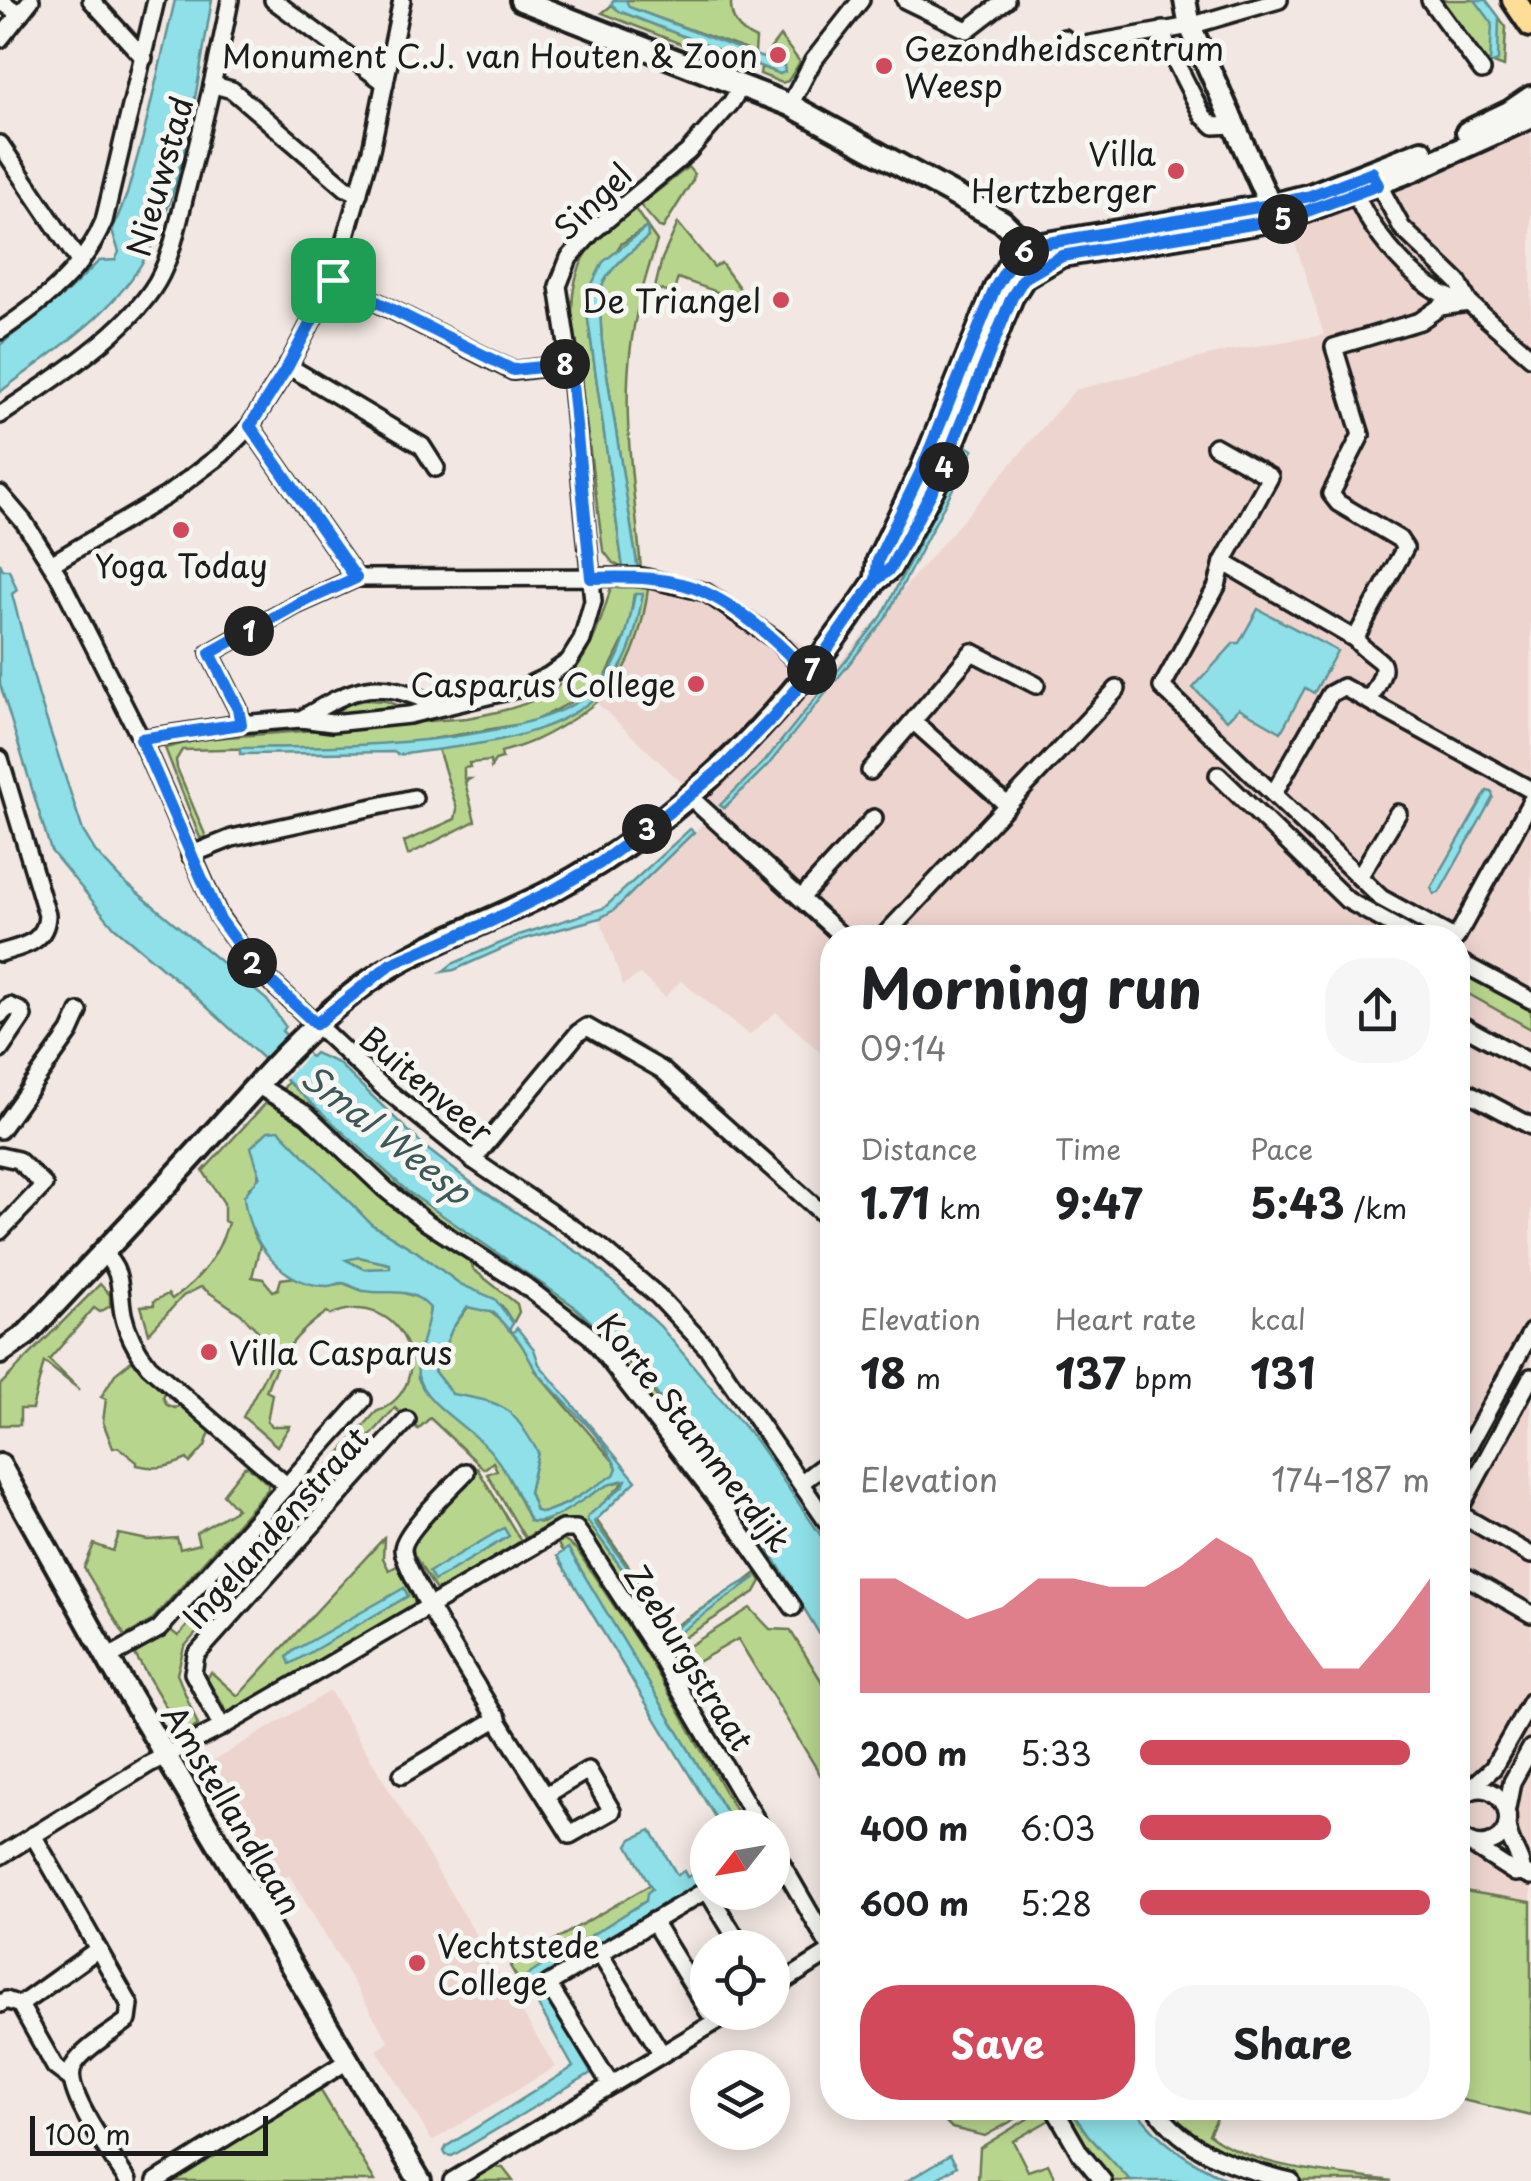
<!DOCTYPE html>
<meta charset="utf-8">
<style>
body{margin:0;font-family:"Playpen Sans",sans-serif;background:#f6f6f6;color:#202124;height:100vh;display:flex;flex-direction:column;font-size:38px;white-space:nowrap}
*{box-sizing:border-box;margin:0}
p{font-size:32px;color:#757577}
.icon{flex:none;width:55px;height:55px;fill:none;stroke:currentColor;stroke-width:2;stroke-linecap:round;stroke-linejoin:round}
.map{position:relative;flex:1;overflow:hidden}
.panel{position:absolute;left:820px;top:925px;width:650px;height:1195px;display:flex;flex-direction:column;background:#fff;border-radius:40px;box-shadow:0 5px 25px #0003}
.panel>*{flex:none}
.needle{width:65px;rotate:239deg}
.controls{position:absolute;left:690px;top:1810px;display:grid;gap:20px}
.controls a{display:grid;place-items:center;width:100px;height:100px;border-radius:50%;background:#fff;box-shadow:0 5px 25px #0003;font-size:50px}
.scale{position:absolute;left:30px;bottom:25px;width:238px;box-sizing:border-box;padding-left:10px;border:5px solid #1c1c1c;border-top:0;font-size:28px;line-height:35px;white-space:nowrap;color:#1c1c1c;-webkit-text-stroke:8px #f6f6f2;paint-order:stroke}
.pin{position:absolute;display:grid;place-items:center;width:85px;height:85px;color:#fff;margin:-42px;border-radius:20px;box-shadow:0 5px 15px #0006}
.km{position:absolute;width:50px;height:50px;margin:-25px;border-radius:50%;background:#222;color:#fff;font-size:28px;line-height:50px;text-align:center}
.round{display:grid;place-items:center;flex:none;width:105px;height:105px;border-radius:40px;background:#f6f6f6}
.overview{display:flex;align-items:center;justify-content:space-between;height:170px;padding:0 40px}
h1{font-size:55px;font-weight:700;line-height:75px}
.stats{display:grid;grid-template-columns:repeat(3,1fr);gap:15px;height:170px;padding:10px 40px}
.stats div{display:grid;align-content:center}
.stats b{font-size:42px;font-weight:700}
.stats small{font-size:28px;font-weight:400}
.stats p{font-size:28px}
.chart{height:280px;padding:20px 40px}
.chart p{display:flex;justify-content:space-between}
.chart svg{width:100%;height:180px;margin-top:10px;fill:#d1495b;opacity:.7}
.primary-button{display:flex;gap:20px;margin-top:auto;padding:20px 40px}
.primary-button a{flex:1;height:115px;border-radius:40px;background:#d1495b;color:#fff;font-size:40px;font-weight:700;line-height:115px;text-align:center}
.primary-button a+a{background:#f6f6f6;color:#202124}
ul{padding:0 40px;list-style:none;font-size:32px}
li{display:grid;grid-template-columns:160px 120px 1fr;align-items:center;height:75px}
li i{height:25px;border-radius:12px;background:#d1495b}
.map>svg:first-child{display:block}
.built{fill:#eed4cf}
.green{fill:#b8d58e;stroke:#6a7855;stroke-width:2.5;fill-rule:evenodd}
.water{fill:#8fe0e8;stroke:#619296;stroke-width:2.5;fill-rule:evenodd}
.pier{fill:#f2e7e2}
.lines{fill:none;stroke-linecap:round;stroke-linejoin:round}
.street-casing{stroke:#1c1c1c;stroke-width:22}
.secondary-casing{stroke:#1c1c1c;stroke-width:28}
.primary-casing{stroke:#1c1c1c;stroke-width:30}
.street{stroke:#f6f6f2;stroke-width:15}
.secondary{stroke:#f6f6f2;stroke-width:20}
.primary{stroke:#fedd96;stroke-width:22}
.route-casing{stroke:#fff;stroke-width:20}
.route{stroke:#1a73e8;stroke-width:12}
.poi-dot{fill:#d1495b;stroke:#f6f6f2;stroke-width:4}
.labels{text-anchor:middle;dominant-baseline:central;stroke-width:10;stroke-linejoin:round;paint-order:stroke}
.poi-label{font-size:32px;fill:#1c1c1c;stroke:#f6f6f2;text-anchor:end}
.street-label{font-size:32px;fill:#1c1c1c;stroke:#f6f6f2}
.water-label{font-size:35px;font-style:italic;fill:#3e5759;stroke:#f6f6f2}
</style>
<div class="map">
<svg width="1531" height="2181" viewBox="0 0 1531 2181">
<rect width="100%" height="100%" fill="#f2e7e2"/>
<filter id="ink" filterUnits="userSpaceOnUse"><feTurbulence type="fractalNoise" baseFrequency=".01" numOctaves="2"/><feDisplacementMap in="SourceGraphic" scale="20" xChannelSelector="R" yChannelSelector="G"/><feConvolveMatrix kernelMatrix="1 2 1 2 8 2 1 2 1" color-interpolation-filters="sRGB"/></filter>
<g filter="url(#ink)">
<g class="built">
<path d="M1531 132V1902L1458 1890V938H832V1063L776 1012 749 1035 681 981 665 997 640 974 623 985 600 918 614 910 714 813 597 703 608 694 623 673 642 631 648 589 695 602 713 582 835 668 1075 390 1231 350 1324 335 1289 223Z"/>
<path d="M330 1691 555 2067 432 2141 377 2050 389 2042 289 1875 275 1882 205 1766Z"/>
</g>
<g class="green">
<path d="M626 0H731C730 20 738 31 756 39L755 53 628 7Z"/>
<path d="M1441 0H1486L1506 27 1504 67 1483 59Z"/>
<path d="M612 5 619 11 751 63 747 70 602 13Z"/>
<path d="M780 36 800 62 788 81 782 83 760 74 761 67 780 74 784 66 764 57Z"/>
<path d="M688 167 694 174 693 180 663 228 659 227 640 205Z"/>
<path d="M635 209 657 241C645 278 634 315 630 354 622 425 636 500 641 571L638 570 602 343 599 294C605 270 630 253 648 237L647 227 621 244 585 298 623 568 613 563 603 550 572 314C572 257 592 242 635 209Z"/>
<path d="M678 223 714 267 721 263 751 304 678 278 673 294 655 288 662 259Z"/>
<path d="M614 584 648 589C639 653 623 690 565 724 542 738 527 745 501 752L502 758 495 760 491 767 490 761 469 763 470 767 464 768V779H470L465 782 475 821 408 855 404 842 455 819 457 809 438 749C492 740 601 721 623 663 631 643 631 616 634 594L628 631 604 680 594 690 533 722 397 745 182 750 176 760 177 768 206 837 200 838 165 748 202 739 467 718C560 702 586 678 611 587Z"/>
<path d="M366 700 386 701 406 709 330 717 349 703Z"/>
<path d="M1458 970 1531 1009V1029L1458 988Z"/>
<path d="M288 1082 574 1306C656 1383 711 1469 775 1560L768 1565 612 1355 434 1221 280 1093Z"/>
<path d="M266 1103 297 1115 470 1254 473 1269 517 1304 519 1312 513 1323 502 1306 460 1284 417 1252 371 1224 279 1130 259 1168 258 1181 249 1188 253 1233 260 1246 252 1277 263 1279 273 1291 278 1289 281 1279 296 1277 327 1286 343 1283 363 1291 391 1289 420 1298 430 1307 427 1331 420 1348 418 1378 437 1403 490 1449 505 1470 530 1521 543 1523 607 1485 626 1480 587 1520 672 1638 756 1573 761 1581 755 1592 665 1650 597 1548 573 1520 556 1521 525 1538 487 1474 497 1470 493 1462 484 1469 430 1418 418 1429 395 1408 184 1647 177 1674 198 1725 183 1736 134 1653 169 1629 178 1636 376 1412C444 1384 402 1284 330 1315L327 1312C297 1332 278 1356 266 1391L272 1394 267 1422 272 1426H290L277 1446 243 1417 278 1351 241 1314 201 1287 183 1296 149 1333 141 1306 154 1305V1301L168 1294 172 1299C201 1279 218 1256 228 1223L224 1221V1203L203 1171Z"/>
<path d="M359 1257 390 1264V1269H364L344 1259Z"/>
<path d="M100 1284 110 1295V1306L100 1312 94 1308 49 1360 80 1390 44 1362 32 1409H20V1425H0V1385Z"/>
<path d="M468 1307 488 1310 502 1321 525 1348 535 1370 614 1462 617 1468 615 1475 566 1504 543 1513 536 1511 529 1492 538 1452 452 1394 434 1371 452 1329Z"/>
<path d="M134 1359 166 1390 163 1397 167 1405 175 1408 182 1404 211 1429 205 1446 190 1463 187 1459C169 1467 156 1470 137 1465V1462L118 1447 113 1448 103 1422 106 1399 101 1397 115 1374Z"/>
<path d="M248 1466 268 1484V1489L151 1621 125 1636 84 1568 94 1544 113 1551 119 1534 148 1540 177 1538 180 1549 199 1544 196 1533 237 1509 223 1494 244 1467Z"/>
<path d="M477 1468 521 1541 442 1589H435L414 1555 412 1541Z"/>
<path d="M595 1518 672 1628 729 1591 674 1630 594 1522Z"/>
<path d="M384 1538 383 1558 389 1570 399 1565 416 1595 414 1604 232 1712H227L207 1679 211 1672 238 1696ZM404 1588 408 1596 290 1663Z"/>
<path d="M556 1541H565L577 1550 650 1660 745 1827H735L568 1549 563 1552Z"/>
<path d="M750 1608 770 1629 790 1630 832 1698V1794L738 1639 678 1673 670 1658Z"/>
<path d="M650 1885 652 1889 646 1901 524 1978 525 1982 517 1978 510 1966Z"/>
<path d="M1458 1890 1531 1902V2116L1458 2099Z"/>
<path d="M321 2091 375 2181H171L310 2097Z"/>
<path d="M932 2108H1035L985 2136 952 2128Z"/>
<path d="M1045 2108 1053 2118 1013 2141 1028 2171 1048 2164 1056 2181H978L980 2148Z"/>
<path d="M1059 2108H1069L1088 2135 1131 2181H1107L1096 2169Z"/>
<path d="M1154 2108H1222L1209 2134C1258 2171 1333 2172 1392 2181H1292L1240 2170Z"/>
<path d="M491 2167 503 2168 513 2181H472Z"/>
</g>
<g class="water">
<path d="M175 0H212C198 77 185 191 145 258 113 315 50 354 0 392V345L67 292 99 261 115 260 119 252 112 231 127 194 143 137Z"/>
<path d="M614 0H626L629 7 784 66 785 72 780 74 619 11 611 4Z"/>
<path d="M1475 0H1486L1499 17 1498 61 1490 64 1492 23Z"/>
<path d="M647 227 648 237C630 253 605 270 599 294L602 343 638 570 623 568 585 298 603 262Z"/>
<path d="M968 447 973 450 885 619 769 764 724 808 720 805 765 761 882 616Z"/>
<path d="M0 563 3 570H9L17 590 12 594 39 697 83 831 95 851 121 879 267 1000 285 1026 282 1031 308 1055 311 1057 315 1053 338 1063 426 1148 477 1187 588 1259 660 1326 757 1442 832 1552V1655L775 1560 682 1427 641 1373 610 1340 574 1306 407 1191 185 987 114 927 51 851 0 684Z"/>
<path d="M635 594H643C638 619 634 645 620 668 577 741 472 744 398 755L394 752 240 754V748C324 746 550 749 604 680 624 654 629 624 635 594Z"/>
<path d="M1258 609 1337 651 1314 693 1305 688 1281 732 1239 708 1227 720 1193 688 1234 643H1239Z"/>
<path d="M1487 791 1492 792 1493 797 1439 893 1434 894 1431 888Z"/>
<path d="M690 829 694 832 614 910 600 918 524 939 454 970 442 972 452 964 519 935 604 908Z"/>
<path d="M279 1130 371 1224 417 1252 460 1284 495 1299 513 1323 509 1330 494 1313 467 1307 452 1329 434 1371 452 1394C506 1403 510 1405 538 1452L529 1492 536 1511 543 1513 566 1504 614 1475 617 1468C601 1433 564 1404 539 1374 528 1361 525 1345 512 1333L517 1328 534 1349 539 1364 636 1481 594 1522 673 1630 736 1586 756 1577 672 1638 587 1520 588 1516 623 1486 626 1480C595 1482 558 1528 530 1521 520 1498 508 1473 492 1453 475 1431 422 1403 418 1376 415 1352 428 1331 430 1308 408 1284 391 1296 365 1291 357 1290 350 1284 343 1283 338 1282 333 1286 327 1286 280 1285 247 1239 244 1196L260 1176 251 1147 268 1131ZM359 1257 390 1264V1268L364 1269 346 1260Z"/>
<path d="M504 1528 509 1536 434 1581 429 1572Z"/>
<path d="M568 1548 735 1827H721L557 1556Z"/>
<path d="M404 1588 408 1596 290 1664 287 1657 293 1651Z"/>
<path d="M651 1830 677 1875 684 1871 687 1877 707 1866V1879L539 1983 591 2073 452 2156 446 2155 444 2151 447 2146 573 2067 523 1978 646 1901 647 1893 652 1889 628 1845 632 1839Z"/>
<path d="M1069 2108H1135C1159 2143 1192 2163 1230 2181H1131L1088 2135Z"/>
<path d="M950 2155 957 2166 933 2181H907Z"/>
</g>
<path class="pier" d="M286 1034 308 1055 282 1083 257 1061 263 1060Z"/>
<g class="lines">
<defs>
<g id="street">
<path d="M91 0 144 58"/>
<path d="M273 0 385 83"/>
<path d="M905 0 967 30 1006 0"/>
<path d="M1430 0 1482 71"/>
<path d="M0 1 20 14"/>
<path d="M1163 30 1166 43 1203 116 1214 126 1234 125"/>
<path d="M1064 38 1071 46H1079L1190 26 1279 0"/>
<path d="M0 39 31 0"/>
<path d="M214 85 232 90 346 188 359 193"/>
<path d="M790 105 813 61 861 0"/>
<path d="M0 144 80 263"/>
<path d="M1374 176 1402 228 1458 282 1469 303"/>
<path d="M1353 187C1368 229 1416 289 1460 301"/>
<path d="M333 280 513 371 570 364"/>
<path d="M0 331C43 302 84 270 104 221L156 0"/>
<path d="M288 366 422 446 436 468"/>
<path d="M0 415C49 383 127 333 157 282 173 254 179 218 187 187 203 125 218 63 230 0"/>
<path d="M250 426 356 578"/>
<path d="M1215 446 1270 477 1223 562 1217 586 1162 687 1381 898 1454 938"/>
<path d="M0 494 24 522 58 575 141 739 219 917 254 966 384 1088 473 1160 602 1248 658 1296 708 1349 832 1529"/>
<path d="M1223 562 1355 639 1405 548 1399 539 1338 503 1331 494 1361 435 1334 347 1420 321 1440 307 1469 303 1531 357"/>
<path d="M51 564 166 496 222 454 250 426 288 366 333 280 371 150 402 0"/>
<path d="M1355 639C1379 668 1396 654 1370 699"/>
<path d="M301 719C357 686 376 676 438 706"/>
<path d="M915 723 1006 804"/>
<path d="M241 724 238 709 210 653 296 605 356 578 642 577 705 592 776 640 809 675"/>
<path d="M141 739 241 724 301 719 332 723 409 715 525 687 548 676 569 661 582 640 593 601 570 364 558 286 569 258 592 232 688 152 731 103 741 86"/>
<path d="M0 759 47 915C46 943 23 946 0 953"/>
<path d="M870 771 972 652 1036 685"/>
<path d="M1218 775 1347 900 1415 938"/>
<path d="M1274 793 1330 694 1343 687 1531 790"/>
<path d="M689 796 844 938"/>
<path d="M190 855 232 838 414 798"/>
<path d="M1359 877 1398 813"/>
<path d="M801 898 874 818"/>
<path d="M882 938 1117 689"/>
<path d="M1456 938 1531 801"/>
<path d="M1458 961 1531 1000"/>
<path d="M0 1015 10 1006 21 1011 23 1016 0 1050"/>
<path d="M1458 1023 1531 1063"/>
<path d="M257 1085 307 1115 385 1189 426 1222 524 1285 590 1336 726 1511 793 1607"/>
<path d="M1458 1087 1531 1126"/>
<path d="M0 1130 70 1032 79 1012"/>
<path d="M0 1156 18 1160 44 1185 0 1231"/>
<path d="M473 1160 578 1033 587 1027 662 1070 832 1222"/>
<path d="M103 1253C124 1274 118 1286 123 1314 127 1333 137 1351 149 1366L286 1485"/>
<path d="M1458 1465 1531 1332"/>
<path d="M466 1472C452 1487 404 1531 403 1549 401 1574 547 1797 570 1835L612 1811 588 1770 546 1795"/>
<path d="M802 1482 832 1459"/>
<path d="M1458 1512 1531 1377"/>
<path d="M1458 1513 1531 1555"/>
<path d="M1458 1572 1531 1614"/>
<path d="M107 1658 159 1629 363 1400"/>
<path d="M222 1727 193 1673 196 1655 407 1420"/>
<path d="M402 1775 498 1718"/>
<path d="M1468 1791 1493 1768 1531 1701"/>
<path d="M1458 1800C1496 1762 1531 1833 1487 1844 1475 1847 1466 1842 1458 1834"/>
<path d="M1507 1808 1512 1782 1531 1748"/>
<path d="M1507 1825C1508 1843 1523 1858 1522 1872"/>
<path d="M33 1835 130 2005 128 2020C112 2033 84 2048 74 2065 60 2088 114 2159 128 2181"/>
<path d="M1470 1844 1515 1873 1522 1872 1531 1876"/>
<path d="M772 1847 832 1951"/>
<path d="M0 1856 149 1764 222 1727 562 1529H576L587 1544 661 1658 761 1828"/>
<path d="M708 1892 742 1948"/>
<path d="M653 1921 708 2011"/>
<path d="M600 1954 662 2054"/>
<path d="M772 1989 832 1951"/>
<path d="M0 2004 6 2000 20 2005 55 2067 71 2079"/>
<path d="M20 2005 98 1949"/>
<path d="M611 2085 548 1984 708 1889"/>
<path d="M1054 2108 1080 2153 1103 2181"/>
<path d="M1156 2108C1184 2152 1243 2170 1291 2181"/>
<path d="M156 2181 349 2060"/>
<path d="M452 2181 732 2012"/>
</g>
<g id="secondary">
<path d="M521 0 790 105 1002 221 1036 254"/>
<path d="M1185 0 1190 26 1270 205"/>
<path d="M1467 132 1509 112 1531 97"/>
<path d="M876 580 878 560 921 471 995 289 1011 261 1031 246 1270 205 1310 195 1422 151"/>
<path d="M0 1353 27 1334C85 1271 145 1209 202 1146 251 1092 299 1034 357 990 414 946 487 924 551 891 688 819 791 706 876 580L889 569 938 480 1012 297 1024 278 1061 256 1288 218 1414 170 1531 117"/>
<path d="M0 1465 111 1664 420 2181"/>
</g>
<path id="primary" d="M1514 0 1531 25"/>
</defs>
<use href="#street" class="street-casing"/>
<use href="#secondary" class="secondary-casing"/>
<use href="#primary" class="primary-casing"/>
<use href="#street" class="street"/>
<use href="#secondary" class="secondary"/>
<use href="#primary" class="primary"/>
</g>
</g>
<g class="lines" filter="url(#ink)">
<defs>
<path id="route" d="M333 280 288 366 250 426 356 578 296 605 210 653 238 709 241 724 141 739 219 918 254 966 316 1024 391 964 489 922 554 890 600 863 664 816 726 765 772 718 809 675 876 580 890 569 938 480 1012 297 1024 278 1062 256 1288 218 1378 185 1372 172 1310 196 1270 205 1031 246 1011 262 995 288 921 471 878 560 876 580 809 675C780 644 745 611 706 593 672 576 628 577 591 578L570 364 513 370 333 280"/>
</defs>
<use href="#route" class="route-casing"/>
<use href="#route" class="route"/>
</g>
<g class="poi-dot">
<circle cx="778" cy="55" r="10"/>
<circle cx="884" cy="66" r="10"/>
<circle cx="1176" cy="171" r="10"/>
<circle cx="781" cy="300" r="10"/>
<circle cx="181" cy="530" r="10"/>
<circle cx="696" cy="684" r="10"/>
<circle cx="209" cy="1352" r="10"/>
<circle cx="417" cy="1963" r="10"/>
</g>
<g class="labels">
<g class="poi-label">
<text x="904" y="48" text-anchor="start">Gezondheidscentrum<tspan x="904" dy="37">Weesp</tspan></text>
<text x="758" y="55">Monument C.J. van Houten &amp; Zoon</text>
<text x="1156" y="153">Villa<tspan x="1156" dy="37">Hertzberger</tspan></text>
<text x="761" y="300">De Triangel</text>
<text x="181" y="565" text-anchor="middle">Yoga Today</text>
<text x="676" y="684">Casparus College</text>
<text x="229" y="1352" text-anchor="start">Villa Casparus</text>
<text x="437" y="1945" text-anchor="start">Vechtstede<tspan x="437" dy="37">College</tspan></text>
</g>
<g class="street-label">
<text transform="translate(159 176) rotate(-74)">Nieuwstad</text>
<text transform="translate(592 201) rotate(-44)">Singel</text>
<text transform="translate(427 1084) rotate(40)">Buitenveer</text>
<text transform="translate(695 1432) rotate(52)">Korte Stammerdijk</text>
<text transform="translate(275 1527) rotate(-48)">Ingelandenstraat</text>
<text transform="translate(690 1657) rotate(58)">Zeeburgstraat</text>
<text transform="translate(233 1809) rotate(59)">Amstellandlaan</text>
</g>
<g class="water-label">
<text transform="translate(387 1133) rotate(38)">Smal Weesp</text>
</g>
</g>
</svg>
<div class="controls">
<a><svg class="needle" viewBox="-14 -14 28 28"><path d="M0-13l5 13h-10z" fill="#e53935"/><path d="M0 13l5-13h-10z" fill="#757577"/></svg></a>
<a><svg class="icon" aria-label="locate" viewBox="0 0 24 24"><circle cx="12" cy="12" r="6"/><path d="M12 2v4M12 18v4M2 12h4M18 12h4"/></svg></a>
<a><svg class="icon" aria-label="layers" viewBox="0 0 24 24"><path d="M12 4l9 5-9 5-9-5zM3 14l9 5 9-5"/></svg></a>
</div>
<div class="scale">100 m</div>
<div class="pin" style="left:333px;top:280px;background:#1e9e55"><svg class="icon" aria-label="arrive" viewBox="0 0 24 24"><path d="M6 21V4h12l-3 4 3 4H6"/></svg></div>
<b class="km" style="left:249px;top:631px">1</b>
<b class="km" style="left:252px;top:963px">2</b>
<b class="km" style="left:647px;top:829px">3</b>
<b class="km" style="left:944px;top:467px">4</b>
<b class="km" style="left:1283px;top:219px">5</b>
<b class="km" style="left:1024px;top:251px">6</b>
<b class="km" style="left:812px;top:670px">7</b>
<b class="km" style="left:565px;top:364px">8</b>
<section class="panel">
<div class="overview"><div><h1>Morning run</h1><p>09:14</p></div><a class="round"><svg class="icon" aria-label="share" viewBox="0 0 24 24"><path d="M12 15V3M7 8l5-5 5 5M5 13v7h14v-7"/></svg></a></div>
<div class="stats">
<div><p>Distance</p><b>1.71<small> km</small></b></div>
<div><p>Time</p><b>9:47</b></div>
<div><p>Pace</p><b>5:43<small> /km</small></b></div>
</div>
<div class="stats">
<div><p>Elevation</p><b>18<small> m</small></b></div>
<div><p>Heart rate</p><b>137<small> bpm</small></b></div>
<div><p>kcal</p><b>131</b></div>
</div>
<div class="chart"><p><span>Elevation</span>174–187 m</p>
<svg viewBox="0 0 160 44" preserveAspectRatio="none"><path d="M0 44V16L10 16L20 21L30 26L40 23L50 16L60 16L70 18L80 18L90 13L100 6L110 11L120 26L130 38L140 38L150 28L160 16V44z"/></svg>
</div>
<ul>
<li><b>200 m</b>5:33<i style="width:93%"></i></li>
<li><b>400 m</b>6:03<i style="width:66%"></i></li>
<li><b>600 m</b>5:28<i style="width:100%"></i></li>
</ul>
<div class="primary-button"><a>Save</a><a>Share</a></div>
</section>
</div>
